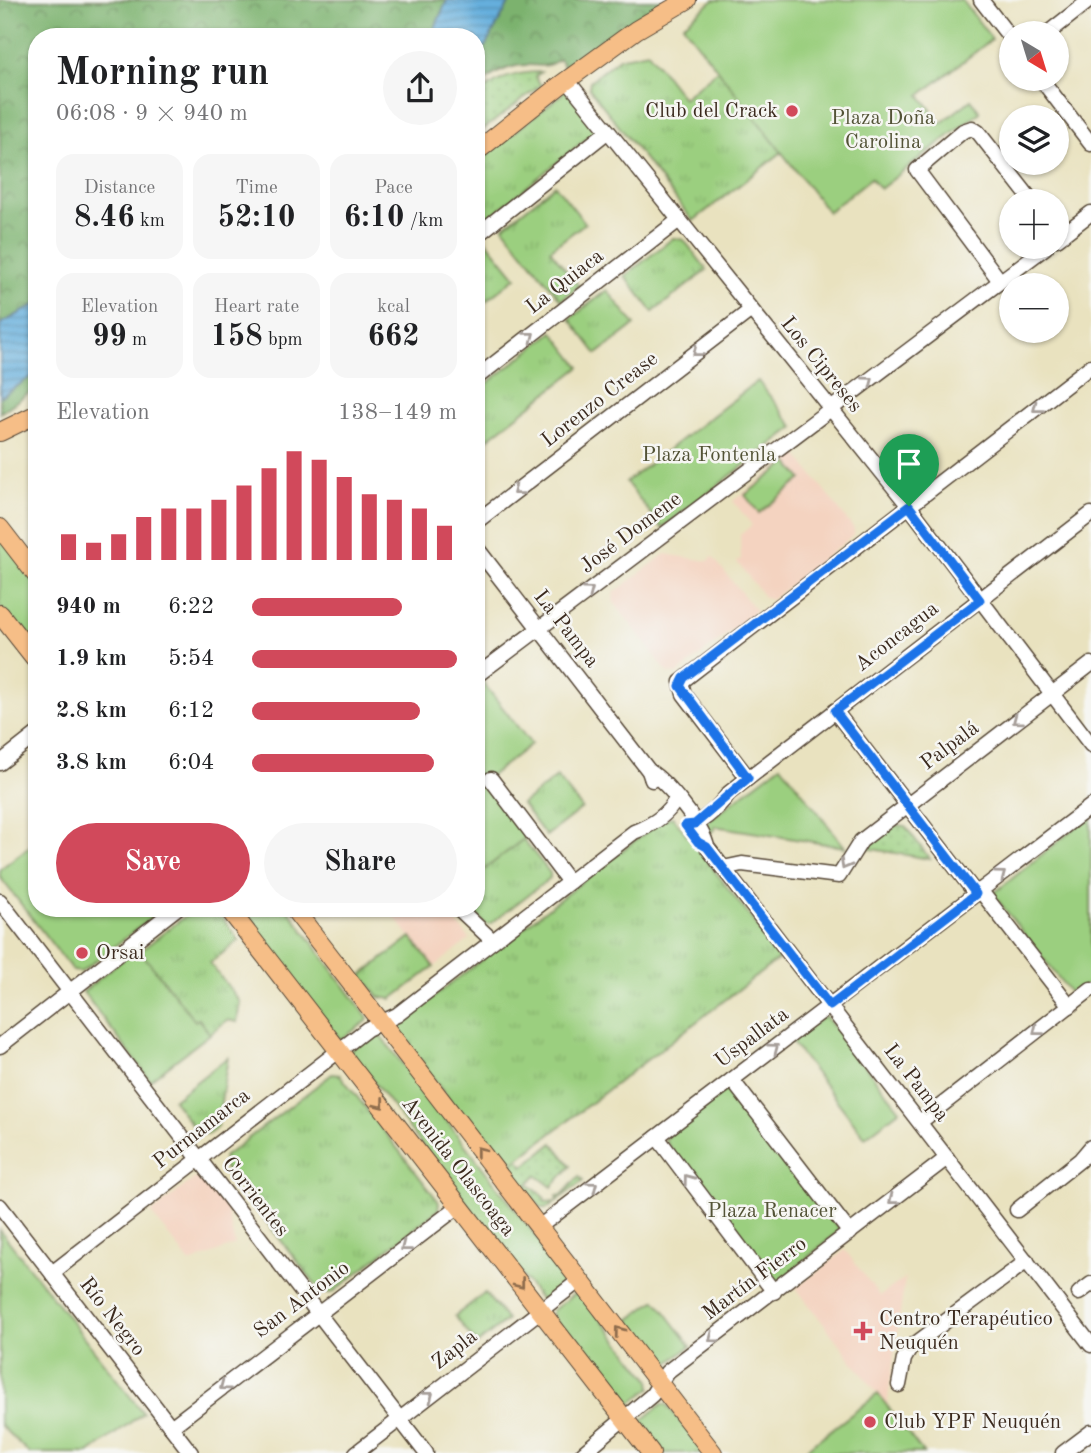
<!DOCTYPE html>
<meta charset="utf-8">
<style>
body{margin:0;font-family:"Old Standard TT",serif;background:#f6f6f6;color:#202124;height:100vh;display:flex;flex-direction:column;font-size:26px;white-space:nowrap}
*{box-sizing:border-box;margin:0}
p{font-size:23px;color:#757577}
.icon{flex:none;width:38px;height:38px;fill:none;stroke:currentColor;stroke-width:2;stroke-linecap:round;stroke-linejoin:round}
.map{position:relative;flex:1;overflow:hidden}
.side{position:absolute;left:28px;top:28px;width:457px;height:889px;display:flex;flex-direction:column;background:#fff;border-radius:28px;box-shadow:0 2px 5px #0004}
.side>*{flex:none}
.needle{width:46px;rotate:142deg}
.fabs{position:absolute;left:999px;top:21px;display:grid;gap:14px}
.fabs a{display:grid;place-items:center;width:70px;height:70px;border-radius:50%;background:#fff;box-shadow:0 2px 5px #0004;font-size:35px}
.pin{position:absolute;display:grid;place-items:center;width:60px;height:60px;color:#fff;margin:-72px -30px;border-radius:50% 50% 50% 0;rotate:-45deg;box-shadow:0 0 7px #0007}
.pin .icon{rotate:45deg}
.round{display:grid;place-items:center;flex:none;width:74px;height:74px;border-radius:37px;background:#f6f6f6}
.headline{display:flex;align-items:center;justify-content:space-between;height:119px;padding:0 28px}
h1{font-size:38px;font-weight:600;line-height:52px}
.metrics{display:grid;grid-template-columns:repeat(3,1fr);gap:10px;height:119px;padding:7px 28px}
.metrics div{display:grid;align-content:center;border-radius:18px;background:#f6f6f6;text-align:center}
.metrics b{font-size:30px;font-weight:600}
.metrics small{font-size:19px;font-weight:400}
.metrics p{font-size:19px}
.chart{height:196px;padding:14px 28px}
.chart p{display:flex;justify-content:space-between}
.chart svg{width:100%;height:126px;margin-top:7px;stroke:#d1495b;stroke-width:6}
.action{display:flex;gap:14px;margin-top:auto;padding:14px 28px}
.action a{flex:1;height:80px;border-radius:42px;background:#d1495b;color:#fff;font-size:28px;font-weight:600;line-height:80px;text-align:center}
.action a+a{background:#f6f6f6;color:#202124}
ul{padding:0 28px;list-style:none;font-size:23px}
li{display:grid;grid-template-columns:112px 84px 1fr;align-items:center;height:52px}
li i{height:18px;border-radius:9px;background:#d1495b}
.map>svg:first-child{display:block}
.built{fill:#f4d3c0}
.grass{fill:url(#grass-tufts);stroke:#6b7c4e;stroke-width:2}
.forest{fill:url(#forest-crowns);stroke:#5c6e46;stroke-width:2}
.park{fill:#9bcf7f;stroke:#6b7c4e;stroke-width:2}
.garden{fill:url(#garden-dots);stroke:#6b7c4e;stroke-width:2}
.water{fill:url(#water-rules);stroke:#506c7e;stroke-width:2}
.lines{fill:none;stroke-linecap:round;stroke-linejoin:round}
.minor-casing{stroke:#554636;stroke-width:17}
.major-casing{stroke:#554636;stroke-width:20}
.minor{stroke:#fff;stroke-width:14}
.major{stroke:#f6be87;stroke-width:18}
.oneway{stroke:#a79f9a}
.oneway2{stroke:#8f6d4d}
.route-casing{stroke:#fff;stroke-width:14}
.route{stroke:#1a73e8;stroke-width:9}
.poi-dot{fill:#d1495b;stroke:#f6f6f2;stroke-width:2.5}
.labels{text-anchor:middle;dominant-baseline:central;stroke-width:5;stroke-linejoin:round;paint-order:stroke}
.poi-label{font-size:21px;fill:#3b2a1e;stroke:#f6f6f2;text-anchor:start}
.park-label{font-size:21px;fill:#535336;stroke:#f6f6f2}
.street-label{font-size:21px;fill:#3b2a1e;stroke:#f6f6f2}
</style>
<div class="map">
<svg width="1091" height="1453" viewBox="0 0 1091 1453">
<defs>
<pattern id="grass-tufts" width="24" height="20" patternUnits="userSpaceOnUse" patternTransform="scale(1.75)"><rect width="24" height="20" fill="#9bcf7f"/><path d="M3 7l-1-3M5 7V3M7 7l1-3M15 17l-1-3M17 17v-4M19 17l1-3" fill="none" stroke="#86b26d"/></pattern>
<pattern id="forest-crowns" width="20" height="18" patternUnits="userSpaceOnUse" patternTransform="scale(1.75)"><rect width="20" height="18" fill="#7cb26e"/><path d="M2 6a3 3 0 1 1 6 0M12 15a3 3 0 1 1 6 0" fill="none" stroke="#67915a"/></pattern>
<pattern id="garden-dots" width="8" height="8" patternUnits="userSpaceOnUse" patternTransform="scale(1.75)"><rect width="8" height="8" fill="#9bcf7f"/><path d="M2 2h.1M6 6h.1" fill="none" stroke="#86b26d" stroke-width="1.8" stroke-linecap="round"/></pattern>
<pattern id="water-rules" width="6" height="5" patternUnits="userSpaceOnUse" patternTransform="scale(1.75)"><rect width="6" height="5" fill="#65afdd"/><path d="M0 2.5h6" fill="none" stroke="#548fb3"/></pattern>
</defs>
<rect width="100%" height="100%" fill="#f6f6f2"/>
<filter id="ink" filterUnits="userSpaceOnUse"><feTurbulence type="fractalNoise" baseFrequency=".0143" numOctaves="2"/><feDisplacementMap in="SourceGraphic" scale="14" xChannelSelector="R" yChannelSelector="G"/><feConvolveMatrix kernelMatrix="1 2 1 2 8 2 1 2 1" color-interpolation-filters="sRGB"/></filter>
<filter id="wash" filterUnits="userSpaceOnUse"><feTurbulence type="fractalNoise" baseFrequency=".00686" numOctaves="4" result="noise"/><feDisplacementMap in="SourceGraphic" scale="28" xChannelSelector="R" yChannelSelector="G"/><feGaussianBlur stdDeviation="1.57" result="paint"/><feColorMatrix in="noise" values="0 0 0 0 0 0 0 0 0 0 0 0 0 0 0 0 0 1.4 0 .05"/><feComposite in="paint" operator="in"/></filter>
<g filter="url(#wash)">
<rect width="100%" height="100%" fill="#e9e2bf"/>
<g class="built">
<path d="M796 453 854 529V535L771 600 765 598 737 562 741 559 740 535 752 525 733 501Z"/>
<path d="M665 554 708 561 713 557 756 611 677 674 668 673 613 601 614 593Z"/>
<path d="M402 908H444L470 939 434 967 393 915Z"/>
<path d="M195 1178 205 1180 226 1207 235 1245 190 1263 151 1213Z"/>
<path d="M845 1250 880 1296 905 1278 887 1406 796 1288Z"/>
</g>
<g class="grass">
<path d="M648 52 683 98 718 70 782 152 693 221 589 88 590 81 619 58Z"/>
<path d="M564 87 597 127 596 131 476 228V163L562 94Z"/>
<path d="M555 185 585 223 550 250 579 286 561 300 503 227Z"/>
<path d="M673 238 684 240 707 270 653 312 625 276Z"/>
<path d="M486 240 516 277 476 309V248Z"/>
<path d="M607 290 635 325 597 354 570 319Z"/>
<path d="M553 332 580 367 485 441 476 430V392Z"/>
<path d="M557 777 582 808 546 836 522 804Z"/>
<path d="M673 817 781 957 502 1171 395 1027 663 819Z"/>
<path d="M523 839 550 873V878L490 924H485L470 908H476V876Z"/>
<path d="M196 908H215L239 940 210 963 240 1002 237 1022 227 1020 210 1034 199 1019 195 1021 140 951Z"/>
<path d="M411 937 434 967 392 999 379 997 362 975Z"/>
<path d="M228 1057 217 1127 207 1134 197 1132 173 1100Z"/>
<path d="M332 1074 340 1075 439 1202 438 1210 332 1293H322L223 1166 224 1157Z"/>
<path d="M485 1293 507 1320 477 1344 455 1316Z"/>
</g>
<g class="forest">
<path d="M0 0H447L431 37H37V304L0 324Z"/>
<path d="M511 0H669L566 69 559 59C546 69 542 65 527 65 507 65 491 75 476 88V63Z"/>
<path d="M37 373V387L0 413V397Z"/>
</g>
<g class="park">
<path d="M714 0H962L992 39 920 95 941 123 971 100 980 112 880 189 871 178 828 212 683 25Z"/>
<path d="M758 381 794 427 662 528 626 482Z"/>
<path d="M788 462 802 479 759 513 745 495Z"/>
<path d="M0 535 37 584V654L0 606Z"/>
<path d="M481 680 531 744 483 782 526 837 476 876V684Z"/>
<path d="M781 765 845 847 714 826 715 829 708 834 706 826 709 820Z"/>
<path d="M1091 815V982L1071 994 993 894Z"/>
<path d="M37 841V908H164L81 972 73 971 0 877V869Z"/>
<path d="M236 908H287L368 1018 367 1021 340 1040Z"/>
<path d="M137 947 195 1021 198 1019 210 1034 150 1080 83 992Z"/>
<path d="M825 1016 900 1110 865 1137 790 1040Z"/>
<path d="M377 1031 569 1279 546 1299H540L350 1051Z"/>
<path d="M731 1089 840 1230 780 1281 774 1282 665 1141 669 1133 723 1091Z"/>
<path d="M0 1230 143 1413 89 1453H29L0 1425Z"/>
<path d="M578 1291 650 1380 651 1388 625 1407 553 1318 552 1311Z"/>
<path d="M656 1300 691 1346 669 1363 662 1362 629 1320Z"/>
<path d="M878 1394 923 1453H801Z"/>
<path d="M662 1404H666L706 1453H658L639 1423Z"/>
</g>
<g class="garden">
<path d="M541 72 535 77 541 85 476 135V98C494 79 515 72 541 72Z"/>
<path d="M896 825 905 826 930 859 865 848Z"/>
<path d="M553 1143 571 1166 552 1187 536 1175 528 1184 544 1197 545 1202 557 1201V1196L562 1195 579 1176 583 1181 547 1208H541L509 1166 518 1159 524 1166Z"/>
</g>
<g class="water">
<path d="M447 0H511L476 63V37H431Z"/>
<path d="M37 304V373L0 397V324Z"/>
</g>
</g>
<g filter="url(#ink)">
<g class="lines">
<defs>
<g id="minor">
<path d="M981 0 1012 40"/>
<path d="M1048 33 1090 0"/>
<path d="M1041 79 1091 144"/>
<path d="M567 80 909 506 1091 745"/>
<path d="M476 236 608 131"/>
<path d="M1057 239 1091 213"/>
<path d="M1000 281 917 170 963 131 972 128 978 132 1032 201"/>
<path d="M476 378 679 220"/>
<path d="M476 522 751 310"/>
<path d="M476 547 649 771 652 780"/>
<path d="M476 676 1046 247"/>
<path d="M835 711 976 894"/>
<path d="M0 763 37 734"/>
<path d="M649 771C667 782 703 826 707 847L1091 1345"/>
<path d="M748 778 684 694 681 682 1091 366"/>
<path d="M491 779 569 882"/>
<path d="M689 825C704 823 720 805 729 793L1091 514"/>
<path d="M723 868 742 864 839 876 861 841 1091 664"/>
<path d="M980 890 1070 1006"/>
<path d="M0 901 426 1453"/>
<path d="M458 908 493 941"/>
<path d="M0 1046 177 908"/>
<path d="M732 1080 850 1233"/>
<path d="M920 1122 1091 989"/>
<path d="M657 1137 774 1292"/>
<path d="M0 1206 191 1453"/>
<path d="M1017 1210 1080 1160 1091 1147"/>
<path d="M539 1227 1091 806"/>
<path d="M52 1273 367 1029 397 1015 634 832C650 826 668 815 676 799"/>
<path d="M1079 1293 1091 1284"/>
<path d="M899 1385 904 1359 911 1347 1027 1261"/>
<path d="M171 1427 459 1206"/>
<path d="M356 1453 580 1280"/>
<path d="M583 1453 652 1395 667 1372 947 1158"/>
<path d="M1063 1453 1091 1432"/>
</g>
<g id="major">
<path d="M476 152 559 86 636 30 687 0"/>
<path d="M0 432 37 414"/>
<path d="M0 528 37 576"/>
<path d="M0 614 37 661"/>
<path d="M228 908 651 1453"/>
<path d="M293 908 713 1453"/>
</g>
</defs>
<use href="#minor" class="minor-casing"/>
<use href="#major" class="major-casing"/>
<use href="#minor" class="minor"/>
<use href="#major" class="major"/>
</g>
<defs><path id="oneway-chevron" d="M-2-3.5L2.5 0L-2 3.5" fill="none" stroke-width="1.6" stroke-linecap="round" stroke-linejoin="round" transform="scale(1.75)"/></defs>
<g class="oneway">
<use href="#oneway-chevron" transform="translate(530 336) rotate(-38)"/>
<use href="#oneway-chevron" transform="translate(697 352) rotate(142)"/>
<use href="#oneway-chevron" transform="translate(869 381) rotate(-37)"/>
<use href="#oneway-chevron" transform="translate(1037 408) rotate(142)"/>
<use href="#oneway-chevron" transform="translate(517 491) rotate(142)"/>
<use href="#oneway-chevron" transform="translate(589 591) rotate(-37)"/>
<use href="#oneway-chevron" transform="translate(1017 720) rotate(143)"/>
<use href="#oneway-chevron" transform="translate(845 865) rotate(119)"/>
<use href="#oneway-chevron" transform="translate(1001 875) rotate(-37)"/>
<use href="#oneway-chevron" transform="translate(1037 1031) rotate(142)"/>
<use href="#oneway-chevron" transform="translate(774 1048) rotate(-37)"/>
<use href="#oneway-chevron" transform="translate(688 1179) rotate(-127)"/>
<use href="#oneway-chevron" transform="translate(593 1186) rotate(-37)"/>
<use href="#oneway-chevron" transform="translate(893 1200) rotate(142)"/>
<use href="#oneway-chevron" transform="translate(405 1247) rotate(142)"/>
<use href="#oneway-chevron" transform="translate(713 1338) rotate(143)"/>
<use href="#oneway-chevron" transform="translate(224 1386) rotate(143)"/>
<use href="#oneway-chevron" transform="translate(429 1396) rotate(-38)"/>
</g>
<g class="oneway2">
<use href="#oneway-chevron" transform="translate(380 1104) rotate(52)"/>
<use href="#oneway-chevron" transform="translate(480 1151) rotate(-128)"/>
<use href="#oneway-chevron" transform="translate(520 1284) rotate(52)"/>
<use href="#oneway-chevron" transform="translate(619 1331) rotate(-127)"/>
</g>
</g>
<g class="lines" filter="url(#ink)">
<defs>
<path id="route" d="M909 506 980 600 835 711 976 894 830 1006 707 847 698 842 685 825 695 824 748 778 680 686 684 678Z"/>
</defs>
<use href="#route" class="route-casing"/>
<use href="#route" class="route"/>
</g>
<g class="poi-dot">
<circle cx="792" cy="111" r="7"/>
<circle cx="82" cy="953" r="7"/>
<path d="M859.5 1320.5h7v7h7v7h-7v7h-7v-7h-7v-7h7z"/>
<circle cx="870" cy="1422" r="7"/>
</g>
<g class="labels">
<g class="poi-label">
<text x="778" y="111" text-anchor="end">Club del Crack</text>
<text x="96" y="953">Orsai</text>
<text x="879" y="1319">Centro Terapéutico<tspan x="879" dy="24">Neuquén</tspan></text>
<text x="884" y="1422">Club YPF Neuquén</text>
</g>
<g class="park-label">
<text x="883" y="118">Plaza Doña<tspan x="883" dy="24">Carolina</tspan></text>
<text x="709" y="455">Plaza Fontenla</text>
<text x="772" y="1211">Plaza Renacer</text>
</g>
<g class="street-label">
<text transform="translate(565 282) rotate(-38)">La Quiaca</text>
<text transform="translate(821 365) rotate(51)">Los Cipreses</text>
<text transform="translate(600 400) rotate(-38)">Lorenzo Crease</text>
<text transform="translate(631 533) rotate(-37)">José Domene</text>
<text transform="translate(566 629) rotate(52)">La Pampa</text>
<text transform="translate(897 637) rotate(-38)">Aconcagua</text>
<text transform="translate(950 746) rotate(-37)">Palpalá</text>
<text transform="translate(752 1038) rotate(-37)">Uspallata</text>
<text transform="translate(916 1083) rotate(52)">La Pampa</text>
<text transform="translate(202 1129) rotate(-38)">Purmamarca</text>
<text transform="translate(458 1167) rotate(52)">Avenida Olascoaga</text>
<text transform="translate(255 1197) rotate(52)">Corrientes</text>
<text transform="translate(755 1279) rotate(-37)">Martín Fierro</text>
<text transform="translate(302 1300) rotate(-37)">San Antonio</text>
<text transform="translate(112 1317) rotate(52)">Río Negro</text>
<text transform="translate(455 1350) rotate(-38)">Zapla</text>
</g>
</g>
</svg>
<div class="fabs">
<a><svg class="needle" viewBox="-14 -14 28 28"><path d="M0-13l5 13h-10z" fill="#e53935"/><path d="M0 13l5-13h-10z" fill="#757577"/></svg></a>
<a><svg class="icon" aria-label="layers" viewBox="0 0 24 24"><path d="M12 4l9 5-9 5-9-5zM3 14l9 5 9-5"/></svg></a>
<a>+</a>
<a>−</a>
</div>
<div class="pin" style="left:909px;top:506px;background:#1e9e55"><svg class="icon" aria-label="arrive" viewBox="0 0 24 24"><path d="M6 21V4h12l-3 4 3 4H6"/></svg></div>
<section class="side">
<div class="headline"><div><h1>Morning run</h1><p>06:08 · 9 × 940 m</p></div><a class="round"><svg class="icon" aria-label="share" viewBox="0 0 24 24"><path d="M12 15V3M7 8l5-5 5 5M5 13v7h14v-7"/></svg></a></div>
<div class="metrics">
<div><p>Distance</p><b>8.46<small> km</small></b></div>
<div><p>Time</p><b>52:10</b></div>
<div><p>Pace</p><b>6:10<small> /km</small></b></div>
</div>
<div class="metrics">
<div><p>Elevation</p><b>99<small> m</small></b></div>
<div><p>Heart rate</p><b>158<small> bpm</small></b></div>
<div><p>kcal</p><b>662</b></div>
</div>
<div class="chart"><p><span>Elevation</span>138–149 m</p>
<svg viewBox="0 0 160 44" preserveAspectRatio="none"><path d="M5 44V35M15 44V38M25 44V35M35 44V29M45 44V26M55 44V26M65 44V23M75 44V18M85 44V12M95 44V6M105 44V9M115 44V15M125 44V21M135 44V23M145 44V26M155 44V32"/></svg>
</div>
<ul>
<li><b>940 m</b>6:22<i style="width:73%"></i></li>
<li><b>1.9 km</b>5:54<i style="width:100%"></i></li>
<li><b>2.8 km</b>6:12<i style="width:82%"></i></li>
<li><b>3.8 km</b>6:04<i style="width:89%"></i></li>
</ul>
<div class="action"><a>Save</a><a>Share</a></div>
</section>
</div>
